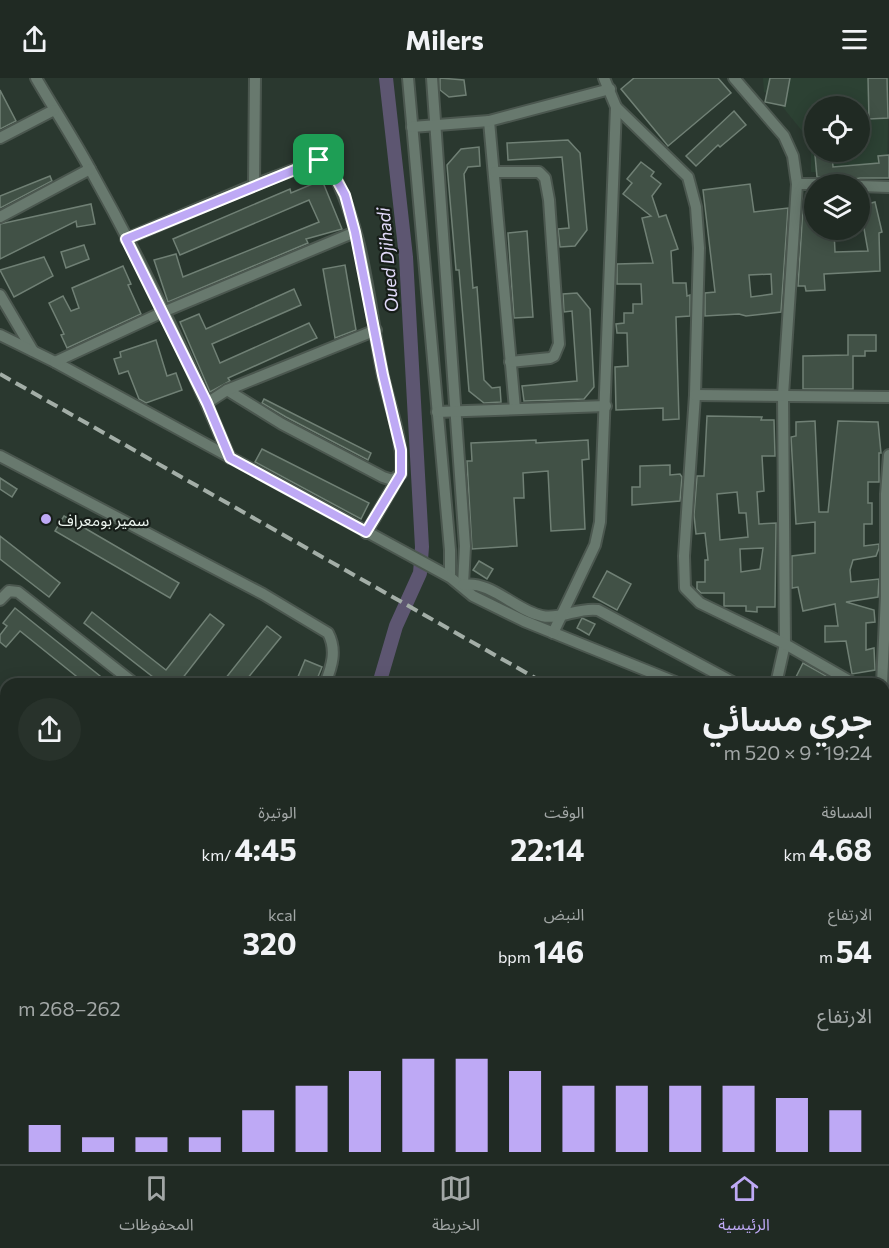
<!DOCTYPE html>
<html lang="ar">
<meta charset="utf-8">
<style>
body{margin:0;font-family:Commissioner,"Noto Sans Arabic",sans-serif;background:#28322b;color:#f1f3f6;direction:rtl;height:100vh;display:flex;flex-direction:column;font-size:22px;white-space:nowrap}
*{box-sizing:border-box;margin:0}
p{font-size:20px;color:#a2a7a6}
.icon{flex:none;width:33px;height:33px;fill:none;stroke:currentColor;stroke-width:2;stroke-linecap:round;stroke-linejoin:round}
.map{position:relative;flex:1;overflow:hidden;direction:ltr}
.sheet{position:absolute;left:0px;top:600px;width:890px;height:486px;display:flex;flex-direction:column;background:#202a23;border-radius:18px 18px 0 0;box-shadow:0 3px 15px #0003,0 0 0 2px #3d4641;direction:rtl}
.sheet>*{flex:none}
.controls{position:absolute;left:804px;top:18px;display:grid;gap:12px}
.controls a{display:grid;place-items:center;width:66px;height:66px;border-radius:50%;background:#202a23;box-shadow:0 3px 15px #0003,0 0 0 2px #3d4641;font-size:30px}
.pin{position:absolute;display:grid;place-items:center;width:51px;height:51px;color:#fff;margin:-26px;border-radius:12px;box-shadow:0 3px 9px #0006}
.round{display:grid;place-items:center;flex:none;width:63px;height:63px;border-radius:32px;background:#28322b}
.overview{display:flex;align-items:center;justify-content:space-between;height:102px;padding:0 18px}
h1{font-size:33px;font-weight:700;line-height:45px}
.stats{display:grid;grid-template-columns:repeat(3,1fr);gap:9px;height:102px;padding:6px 18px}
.stats div{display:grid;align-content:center}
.stats b{font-size:30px;font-weight:700}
.stats small{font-size:16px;font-weight:400}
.stats p{font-size:16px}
.chart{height:168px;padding:12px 18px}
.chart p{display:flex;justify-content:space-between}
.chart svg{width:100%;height:108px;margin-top:6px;stroke:#bea9f5;stroke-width:6}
header{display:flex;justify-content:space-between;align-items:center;height:78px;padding:0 18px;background:#202a23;font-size:27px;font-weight:700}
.tab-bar{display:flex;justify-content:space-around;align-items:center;height:84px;border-top:2px solid #3d4641;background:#202a23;font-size:16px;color:#a2a7a6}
.tab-bar a{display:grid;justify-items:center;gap:3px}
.tab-bar .selected{color:#bea9f5}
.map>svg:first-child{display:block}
.built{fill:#2c4133;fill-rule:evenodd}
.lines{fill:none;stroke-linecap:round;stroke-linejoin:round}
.canal{stroke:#5d5671;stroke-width:14}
.building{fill:#415146;stroke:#708075;stroke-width:1.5;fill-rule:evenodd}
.street-casing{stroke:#4b574f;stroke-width:14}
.street{stroke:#68796e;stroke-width:10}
.rail{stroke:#a3aea7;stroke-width:4;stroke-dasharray:12 6;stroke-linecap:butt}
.route-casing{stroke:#fff;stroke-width:12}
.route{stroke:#bea9f5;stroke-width:8}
.poi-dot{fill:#bea9f5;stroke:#171e19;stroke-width:2}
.labels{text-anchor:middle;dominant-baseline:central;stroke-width:4.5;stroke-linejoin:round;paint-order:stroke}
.poi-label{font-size:16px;fill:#ecf5ef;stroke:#171e19;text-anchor:start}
.water-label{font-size:18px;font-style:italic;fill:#e2dafa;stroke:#171e19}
</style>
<header><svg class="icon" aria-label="menu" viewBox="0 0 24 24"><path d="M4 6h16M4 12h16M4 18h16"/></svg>Milers<svg class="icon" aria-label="share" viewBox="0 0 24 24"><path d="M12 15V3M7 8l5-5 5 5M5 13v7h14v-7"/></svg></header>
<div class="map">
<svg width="889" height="1086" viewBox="0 0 889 1086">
<rect width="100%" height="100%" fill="#2a382f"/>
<g class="built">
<path d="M763 0H889L887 97 811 94V64L773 17 764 14ZM814 28H860V74H814Z"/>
<path d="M884 830 889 833V1086H263L265 1080H884Z"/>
<path d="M0 1018 6 1024V1080H68L75 1086H0Z"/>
</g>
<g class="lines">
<g class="canal">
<path d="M379 606 396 548 420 495 422 469 406 179 386 0"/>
<path d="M236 1086 238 1080"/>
</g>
</g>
<g class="building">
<path d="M440 0 464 2 466 17 449 19 440 12Z"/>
<path d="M634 0H718L731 15 668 68 621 11Z"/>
<path d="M770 0H790L785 28 765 24Z"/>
<path d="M868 0H887L888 40 869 41Z"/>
<path d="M0 12 16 43 0 51Z"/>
<path d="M734 33 746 47 720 69 718 67 696 88 686 78Z"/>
<path d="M568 62 580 75 587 152 575 168 560 169 558 151 569 150 562 79 508 82 507 65Z"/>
<path d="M479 69 480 88 468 89 464 96 473 210 477 209 484 302 492 310 500 309 501 324 484 325 469 313 459 192H456L447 87 461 71Z"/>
<path d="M832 75 833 89 879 85 878 78 889 77V100H860L826 106 823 100 817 99 815 77Z"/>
<path d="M641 84 654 94 651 98 661 106 652 118 659 139 666 137 678 171 671 173 673 205H686L687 218 690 217V238L676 239 679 341 663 342V330L616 332 615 289 628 288 627 255H617L616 246 624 245V235H633V226H642L641 206H617V186L653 185 642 140 651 138 623 116 632 105 627 101Z"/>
<path d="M50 98 52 103 0 130V118Z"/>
<path d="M322 102 342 151 306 161 308 165 168 224 154 182 176 176 183 199 319 144 309 122 180 177 173 161 290 111 291 115Z"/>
<path d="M750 106 754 134 788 130 781 234 746 238 739 236 705 238V215L715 214 703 112ZM771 196 772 216 751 219 749 197Z"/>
<path d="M875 124 882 154 879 155 880 193 824 196 825 212 806 213 805 208H798L803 130 814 129V152H834L835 174 868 173 860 128Z"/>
<path d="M91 126 95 146 77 149 76 143 0 181V146Z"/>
<path d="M527 153 533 239 514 240 508 155Z"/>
<path d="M84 167 89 181 66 190 61 174Z"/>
<path d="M44 179 53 198 14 219 0 192Z"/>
<path d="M345 187 356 252 335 260 323 191Z"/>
<path d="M123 188 131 206 128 207 141 236 67 270 61 257 64 256 49 225 63 218 71 233 79 230 72 210Z"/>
<path d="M294 211 301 227 212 266 220 285 309 245 317 260 228 300 230 303 210 314 180 244 199 236 206 251Z"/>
<path d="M577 215 590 231 594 309 584 321 524 323 522 308 577 303 572 233 564 234 563 216Z"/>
<path d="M848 257H876V273H865V278H853V311H803V278L848 277Z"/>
<path d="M156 262 167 298 176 295 182 312 146 325 139 321 128 293 119 296 114 281 121 279 120 274Z"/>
<path d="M264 321 371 375 368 382 286 339 262 325Z"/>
<path d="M707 338 762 339 761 342H774L775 378H762L764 413 757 414 759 446 776 445 775 529H757V534L746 533V528H724V515H701L697 511V504H705V482H708L705 455 696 456 694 437 697 398H704ZM737 414 739 435H746L748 459 720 462 717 416ZM763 470 760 491 741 494 740 471Z"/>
<path d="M815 343 819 434H828L838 343 878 344 881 375H879V404H868V425H872V446H864V468L879 466V470L876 478 853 482 850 492 851 504 879 501 878 519 846 524 874 532 875 544 866 545V572L874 570 875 592 852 596 846 563 825 564V548H838L835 526 803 533 798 509 792 510V478L815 475V444L796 446 791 359 796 358V344Z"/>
<path d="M536 362V365L588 362 589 381 582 382 585 451 551 453 548 393 523 395 524 420H514L517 468 472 471 467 383H472L471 365Z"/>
<path d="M262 371 369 425 361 441 255 384Z"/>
<path d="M670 387V397L680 396 682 399 680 423 632 427V409H640V388Z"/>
<path d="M0 400 17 411 12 419 0 411Z"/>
<path d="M64 438 179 505 170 520 55 453Z"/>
<path d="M0 458 60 505 49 519 0 481Z"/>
<path d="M479 483 493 491 487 501 473 492Z"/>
<path d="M607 493 631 506 617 532 593 519Z"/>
<path d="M15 530 110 606H86L20 553 6 569 0 564V557L7 548 3 545Z"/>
<path d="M92 534 166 592 210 536 224 547 178 606H162L84 545Z"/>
<path d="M582 540 595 546 589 557 577 550Z"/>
<path d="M267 548 281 559 243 606H221Z"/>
<path d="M305 582 322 589 315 606H295Z"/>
<path d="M803 585 828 599 824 606H800L794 603Z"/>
</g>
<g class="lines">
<defs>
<g id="street">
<path d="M36 0C54 31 73 60 90 91 142 184 189 282 230 380"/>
<path d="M408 0 450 472V499"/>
<path d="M432 0 465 468 463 507"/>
<path d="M734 0 784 58 793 78 797 106 783 317 785 566 776 606"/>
<path d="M616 29 688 99 696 129 699 170 695 317 684 478 685 510 700 525 785 566 855 606"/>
<path d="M489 43 515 331"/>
<path d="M412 49 489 43 610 11"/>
<path d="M0 60 54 32"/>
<path d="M495 94H539L545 100 549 122 559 266 554 278 550 280 510 284"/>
<path d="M797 106H819"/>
<path d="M860 108 889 109"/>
<path d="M0 139 90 91"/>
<path d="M126 161 254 107 255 0"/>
<path d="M0 217 33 273"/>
<path d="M0 257 55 284 450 499 473 518 524 543 680 606"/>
<path d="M55 284 163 234 355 154"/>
<path d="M227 312 282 346 383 399 392 402 401 396C404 363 390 330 383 298 368 226 365 147 326 82H319L254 107"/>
<path d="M695 317 889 319"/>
<path d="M207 325 227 312 376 252"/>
<path d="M437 334 606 328"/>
<path d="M0 378 263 516 328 555C337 572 332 588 325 606"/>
<path d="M366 455 398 400"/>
<path d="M463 507C491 502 516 533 542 538 560 542 579 529 598 532L736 606"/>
<path d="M0 522 9 513 18 514 135 606"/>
<path d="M553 555 595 467 600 444 616 29 604 0"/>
<path d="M882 606 886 518V416L889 377"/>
<path d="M884 623 889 625"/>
<path d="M884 688 889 691"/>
<path d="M884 713 889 716"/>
<path d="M0 803 6 810"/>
<path d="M0 975 6 982"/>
<path d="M100 1080 106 1086"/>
<path d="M130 1086 134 1080"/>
</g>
</defs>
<use href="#street" class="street-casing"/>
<use href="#street" class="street"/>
<g class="rail">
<path d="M0 296 546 606"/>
<path d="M884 794 889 797"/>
</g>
</g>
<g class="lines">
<defs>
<path id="route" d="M319 82H326L345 117 355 154 383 297 401 372V396L366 454 230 380 207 325 126 161Z"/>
</defs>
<use href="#route" class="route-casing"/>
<use href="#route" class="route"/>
</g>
<circle class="poi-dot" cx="46" cy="441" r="6"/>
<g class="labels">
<g class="poi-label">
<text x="58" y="441">سمير بومعراف</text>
</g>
<g class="water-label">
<text transform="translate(387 182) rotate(-95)">Oued Djihadi</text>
</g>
</g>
</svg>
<div class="controls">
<a><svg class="icon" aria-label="locate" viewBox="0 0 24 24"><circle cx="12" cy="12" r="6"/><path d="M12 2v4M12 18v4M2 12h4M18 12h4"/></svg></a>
<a><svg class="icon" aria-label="layers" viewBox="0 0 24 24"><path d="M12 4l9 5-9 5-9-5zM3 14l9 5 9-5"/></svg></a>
</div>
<div class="pin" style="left:319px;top:82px;background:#1e9e55"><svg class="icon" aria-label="arrive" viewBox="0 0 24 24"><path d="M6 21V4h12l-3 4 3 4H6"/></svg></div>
<section class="sheet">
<div class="overview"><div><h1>جري مسائي</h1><p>19:24 · 9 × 520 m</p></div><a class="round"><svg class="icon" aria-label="share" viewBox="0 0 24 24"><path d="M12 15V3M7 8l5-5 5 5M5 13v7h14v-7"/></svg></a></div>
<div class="stats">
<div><p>المسافة</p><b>4.68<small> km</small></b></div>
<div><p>الوقت</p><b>22:14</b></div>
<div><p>الوتيرة</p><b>4:45<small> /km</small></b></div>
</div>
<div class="stats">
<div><p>الارتفاع</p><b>54<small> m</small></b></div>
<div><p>النبض</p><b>146<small> bpm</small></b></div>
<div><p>kcal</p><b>320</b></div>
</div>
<div class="chart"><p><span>الارتفاع</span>262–268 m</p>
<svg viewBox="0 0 160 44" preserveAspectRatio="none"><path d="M5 44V33M15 44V38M25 44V38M35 44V38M45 44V27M55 44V17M65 44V11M75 44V6M85 44V6M95 44V11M105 44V17M115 44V17M125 44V17M135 44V17M145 44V22M155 44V27"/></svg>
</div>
</section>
</div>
<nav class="tab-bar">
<a class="selected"><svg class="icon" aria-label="home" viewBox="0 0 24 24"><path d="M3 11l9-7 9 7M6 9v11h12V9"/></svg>الرئيسية</a>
<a><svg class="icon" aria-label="map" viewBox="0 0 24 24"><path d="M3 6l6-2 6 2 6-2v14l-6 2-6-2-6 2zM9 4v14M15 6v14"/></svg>الخريطة</a>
<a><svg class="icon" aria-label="saved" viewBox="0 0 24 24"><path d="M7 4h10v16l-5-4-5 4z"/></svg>المحفوظات</a>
</nav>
